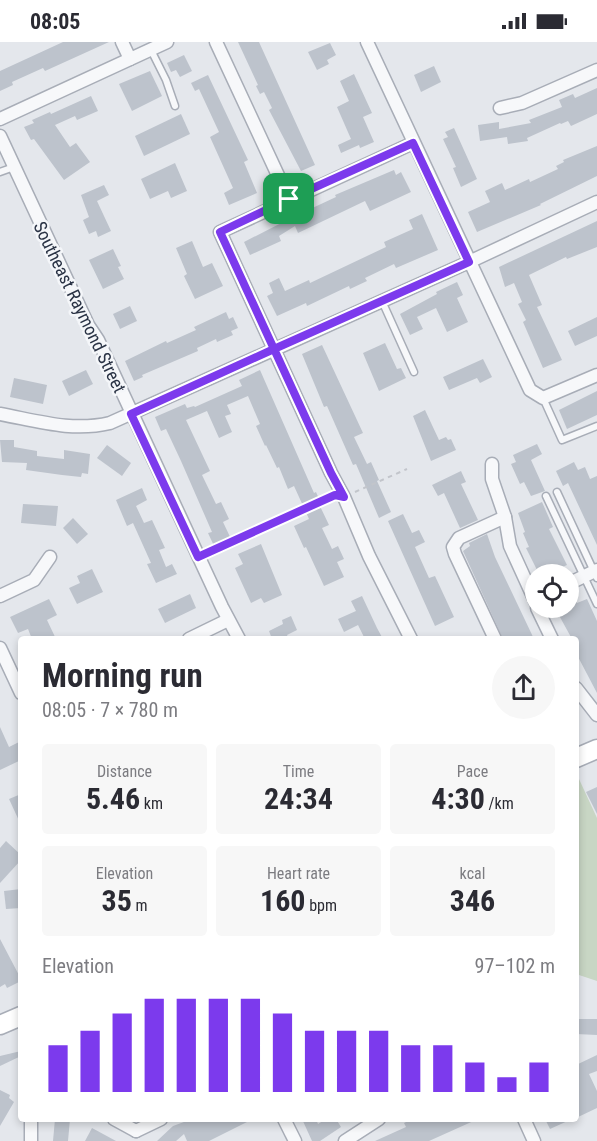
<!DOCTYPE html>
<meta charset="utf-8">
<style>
body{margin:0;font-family:"Roboto Condensed",sans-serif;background:#f7f7f7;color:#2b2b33;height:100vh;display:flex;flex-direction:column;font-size:22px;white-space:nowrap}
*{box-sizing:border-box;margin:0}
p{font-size:20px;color:#7c7c81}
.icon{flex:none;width:33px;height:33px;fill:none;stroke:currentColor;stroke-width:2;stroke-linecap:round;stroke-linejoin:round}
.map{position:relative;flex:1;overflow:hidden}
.panel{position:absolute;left:18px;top:594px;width:561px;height:486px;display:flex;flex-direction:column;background:#fff;border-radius:6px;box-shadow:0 3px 9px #0003}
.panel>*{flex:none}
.tools{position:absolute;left:525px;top:522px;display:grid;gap:12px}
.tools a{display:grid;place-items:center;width:54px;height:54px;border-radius:50%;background:#fff;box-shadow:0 3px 9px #0003;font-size:30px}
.pin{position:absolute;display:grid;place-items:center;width:51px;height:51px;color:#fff;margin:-26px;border-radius:12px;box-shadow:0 3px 9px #0006}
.round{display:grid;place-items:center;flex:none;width:63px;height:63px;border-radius:32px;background:#f7f7f7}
.head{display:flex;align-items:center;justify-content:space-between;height:102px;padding:0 24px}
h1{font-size:33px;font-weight:700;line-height:45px}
.metrics{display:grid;grid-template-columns:repeat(3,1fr);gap:9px;height:102px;padding:6px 24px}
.metrics div{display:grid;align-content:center;border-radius:6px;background:#f7f7f7;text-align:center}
.metrics b{font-size:30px;font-weight:700}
.metrics small{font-size:16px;font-weight:400}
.metrics p{font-size:16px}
.chart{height:168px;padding:12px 24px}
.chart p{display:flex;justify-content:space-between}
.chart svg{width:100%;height:108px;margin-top:6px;stroke:#7c3aed;stroke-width:6}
.status{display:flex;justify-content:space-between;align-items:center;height:42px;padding:0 30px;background:#fff;direction:ltr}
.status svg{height:16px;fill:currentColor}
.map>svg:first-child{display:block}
.green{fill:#c8d6c4}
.building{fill:#bdc3cc}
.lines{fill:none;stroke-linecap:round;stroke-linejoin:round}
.lane-casing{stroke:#a8adb7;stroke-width:9}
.street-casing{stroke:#a8adb7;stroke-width:15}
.secondary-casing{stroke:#a8adb7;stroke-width:21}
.path{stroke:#c2c5cb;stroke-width:2;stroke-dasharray:4.5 4.5;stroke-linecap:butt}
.lane{stroke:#f7f8fa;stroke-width:6}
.street{stroke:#f7f8fa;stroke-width:12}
.secondary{stroke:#fff;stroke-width:18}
.route-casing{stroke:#fff;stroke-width:12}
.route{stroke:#7c3aed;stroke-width:8}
.labels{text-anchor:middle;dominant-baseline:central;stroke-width:5;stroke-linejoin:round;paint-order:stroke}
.street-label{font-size:18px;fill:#2a3345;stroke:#f4f6f9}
</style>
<div class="status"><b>08:05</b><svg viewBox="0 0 49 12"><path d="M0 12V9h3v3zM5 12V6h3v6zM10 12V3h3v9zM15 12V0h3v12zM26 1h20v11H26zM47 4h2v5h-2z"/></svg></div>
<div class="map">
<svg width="597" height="1099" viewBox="0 0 597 1099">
<rect width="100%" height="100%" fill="#e4e7ec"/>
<path class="green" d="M579 737 597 776V939L576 932V739Z"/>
<g class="building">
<path d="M63 0H109L45 29 43 26 12 40 13 43 0 49V29Z"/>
<path d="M238 0H259L315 123 301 129 269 68 272 66 264 50 260 52 256 44 258 43Z"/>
<path d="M330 1 336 13 327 18 329 22 317 28 308 10Z"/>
<path d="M184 13 192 29 180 35 176 28 171 30 167 21Z"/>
<path d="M434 24 441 40 421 50 414 33Z"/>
<path d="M150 29 162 54 132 69 119 42Z"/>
<path d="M354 32 372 71 363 75 374 100 360 106 359 103 341 111 338 103 351 97 337 65 349 59 340 39Z"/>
<path d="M208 33 248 118 244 120 257 151 229 163 224 151 233 146 210 95 219 90 199 47 195 49 191 41Z"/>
<path d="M597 46V72L571 84 568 79 561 82 560 81 527 96 528 99 508 102 507 95 480 99 478 83 499 80V87L531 81 529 78 562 65 559 58 573 52 575 56Z"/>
<path d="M91 54 98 69 77 78 75 74 55 83 70 105 76 101 90 120 64 138 34 97 31 98 24 85 34 81 32 78 50 70 51 72Z"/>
<path d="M181 72 190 92 144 114 135 94Z"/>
<path d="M454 86 477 137 461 145 453 126 456 125 443 97 448 95 445 90Z"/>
<path d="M597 104V134L540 162 541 163 477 190 468 170 490 160 485 149 502 141 505 148 529 137 530 140 558 127 556 124 564 120 563 118Z"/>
<path d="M175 121 187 149 171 156 168 149 150 157 141 137Z"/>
<path d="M394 128 396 133 401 130 411 150 370 169 365 159 298 191 295 184 279 194 281 199 250 213 244 200 291 176 336 155 335 153Z"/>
<path d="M104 143 109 153 97 159 111 189 98 195 96 189 89 192 83 178 89 175 81 153Z"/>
<path d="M422 172 438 208 396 226 394 222 365 236 367 239 350 247 349 244 307 264 306 261 277 274 267 254 273 251 269 241 279 236 285 249 309 238 310 241 386 205 384 200 413 187 409 178Z"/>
<path d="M597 179V205L567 217 566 215 529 233 542 263 537 265 562 318 543 326 523 280 526 278 518 262 522 260 514 241 505 245 499 225Z"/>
<path d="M192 199 203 225 212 221 223 244 195 257 184 234 187 232 176 206Z"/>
<path d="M113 207 121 224 118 225 124 237 103 247 89 218Z"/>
<path d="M457 240 463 253 457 256 468 280 447 290 436 266 417 275 423 287 410 293 400 272 437 252 436 250Z"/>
<path d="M130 264 137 279 120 287 113 272Z"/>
<path d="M226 270 229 277 233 275 238 286 231 289 233 293 217 300 216 297 197 306 198 309 142 333 143 335 134 339 125 319 166 299 167 301 196 288 194 285Z"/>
<path d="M597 275V294L575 304 568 289Z"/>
<path d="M385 301 397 327 401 326 406 336 379 349 363 311Z"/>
<path d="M322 303 363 391 354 395 367 422 371 420 379 438 377 439 391 470 379 476 356 422 353 423 327 364 324 365 302 312Z"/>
<path d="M483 317 492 335 480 341 477 336 449 348 443 335Z"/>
<path d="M86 328 93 342 69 354 62 339Z"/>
<path d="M260 328 314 451 316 450 320 459 318 460 329 483 322 486 332 507 338 504 344 517 337 520 344 535 324 544 306 505 304 506 294 484 309 477 294 444 288 447 279 425 277 426 266 403 265 404 256 384 260 382 248 354 227 363 231 372 225 374 232 390 219 396 207 369 186 378 210 429 202 433 216 462 221 460 229 477 223 480 232 499 215 506 208 491 212 490 181 419 166 387 161 389 155 375 185 362 187 366 194 364 195 365 242 344 239 338Z"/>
<path d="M14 336 47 343 43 362 10 355Z"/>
<path d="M597 349V373L567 387 559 368Z"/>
<path d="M425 368 439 398 446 395 448 398 451 397 456 408 431 419 413 374Z"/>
<path d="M0 398H14V405L37 409V414L64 417V408L90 412 88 432 82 431 81 435 62 433 26 428 27 421 2 420Z"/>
<path d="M537 402 542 412 531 418 545 449 531 454 524 440 520 442 511 422 516 420 513 413Z"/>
<path d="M107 403 131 421 122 434 97 416Z"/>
<path d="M574 420 578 428 585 425 590 437 597 434V503L568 441 563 444 556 429Z"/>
<path d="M461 429 466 440 461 442 478 478 460 486 444 451 438 454 432 443Z"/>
<path d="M142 446 147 458 136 464 144 481 152 478 165 506 159 508 166 525 172 522 177 532 156 541 147 522 151 521 133 481 127 484 116 458Z"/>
<path d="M542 460 553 485 549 487 567 523 560 526 563 532H539L526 506 529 505 523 491 525 490 518 471Z"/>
<path d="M23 462 58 464 56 484 21 481Z"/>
<path d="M403 472 412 491 419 488 425 500 415 505 429 536 435 534 454 575 435 584 388 479Z"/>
<path d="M73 476 88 492 77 502 63 486Z"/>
<path d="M487 492 495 515 534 597H503L463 509 470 504 469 501Z"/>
<path d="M261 502 282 553 264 561 261 556 251 561 235 526 243 522 238 512Z"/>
<path d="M92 527 103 550 77 562 69 546 80 541 77 534Z"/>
<path d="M190 552 196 566 165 581 158 567Z"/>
<path d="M362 554 377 586 383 597H365L358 583 344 590 338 577 356 569 351 559Z"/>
<path d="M575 556 577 561 587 557 597 579V651L576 611V597H572L555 566H568V559Z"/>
<path d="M49 557 57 573 47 578 56 597H32L28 587 18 591 10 575Z"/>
<path d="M291 574 297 588 287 593 289 597H272L269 589 283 582 282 578Z"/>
<path d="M0 685 9 705 21 699V718L0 728Z"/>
<path d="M597 745V772L586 750Z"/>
<path d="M21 752V783L9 757Z"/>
<path d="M6 799 21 813V818L0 841V806Z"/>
<path d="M21 847V866L6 867 4 849Z"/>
<path d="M0 897 21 937V939L7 946 5 942 0 945Z"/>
<path d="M576 977H597V993L576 992Z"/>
<path d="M21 1009V1014L0 1024V1014Z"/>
<path d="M597 1013V1029L589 1032 597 1049V1066L576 1076V1023Z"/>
<path d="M0 1048 10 1053 9 1056 14 1060 0 1084Z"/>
<path d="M55 1077H70L68 1099H53Z"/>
<path d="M192 1077H253L209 1099H187L184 1092 176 1099H157L173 1084Z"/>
<path d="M302 1077H316L318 1082 326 1077H336L341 1085 320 1099H312Z"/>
<path d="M412 1077H478L429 1099H375L406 1085 404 1081Z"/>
<path d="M545 1077H572L550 1087Z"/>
<path d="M92 1086 116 1099H85Z"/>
</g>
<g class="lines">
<defs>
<g id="lane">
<path d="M151 8 166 38 175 64"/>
<path d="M0 130 14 125"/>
<path d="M382 259 414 330"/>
<path d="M543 356 562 398 597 384"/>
<path d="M557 450 597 536"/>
<path d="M546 454 597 562"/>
</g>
<g id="street">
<path d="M122 0 130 17"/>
<path d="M216 0 289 157"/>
<path d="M367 0 530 348 543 356 597 333"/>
<path d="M500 66 522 61 597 28"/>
<path d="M0 77 167 0"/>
<path d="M0 94 88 283 98 298 222 565 239 597"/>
<path d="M0 372C38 379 72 390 110 381L469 220 597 160"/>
<path d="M492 422V437L505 475 510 504 536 561"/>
<path d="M568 542 597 528"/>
<path d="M0 554 34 538 50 515"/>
<path d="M537 566 552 597"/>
<path d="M189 597 228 578"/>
<path d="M411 597 369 514 344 455 331 431 220 190 413 101"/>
<path d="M495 597 455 512 453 505 459 496 505 475"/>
<path d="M0 606 21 651"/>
<path d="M576 646 597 673"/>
<path d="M114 1077 136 1089"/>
<path d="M284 1077 295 1099"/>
<path d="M524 1077 534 1099"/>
<path d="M136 1089 161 1077"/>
<path d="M31 1099V1077"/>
<path d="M345 1099 379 1077"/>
</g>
<g id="secondary">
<path d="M576 716 597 707"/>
<path d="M0 983 21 974"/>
</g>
</defs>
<use href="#lane" class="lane-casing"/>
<use href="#street" class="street-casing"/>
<use href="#secondary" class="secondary-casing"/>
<g class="path">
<path d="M355 450 407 427"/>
<path d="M209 510 332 455"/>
</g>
<use href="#lane" class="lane"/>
<use href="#street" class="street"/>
<use href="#secondary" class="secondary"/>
</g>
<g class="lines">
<defs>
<path id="route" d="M289 157 220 190 274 307 131 372 198 515 335 453 344 455 331 431 274 307 469 220 413 101 289 157"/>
</defs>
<use href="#route" class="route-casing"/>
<use href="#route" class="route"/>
</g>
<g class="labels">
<g class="street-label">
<text transform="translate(80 265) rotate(64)">Southeast Raymond Street</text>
</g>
</g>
</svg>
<div class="tools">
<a><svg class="icon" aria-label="locate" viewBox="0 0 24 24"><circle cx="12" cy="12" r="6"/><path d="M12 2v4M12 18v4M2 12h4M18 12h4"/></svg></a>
</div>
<div class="pin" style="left:289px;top:157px;background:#1e9e55"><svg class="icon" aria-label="arrive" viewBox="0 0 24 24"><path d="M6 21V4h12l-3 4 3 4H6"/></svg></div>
<section class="panel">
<div class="head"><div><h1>Morning run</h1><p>08:05 · 7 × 780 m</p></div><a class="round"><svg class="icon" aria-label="share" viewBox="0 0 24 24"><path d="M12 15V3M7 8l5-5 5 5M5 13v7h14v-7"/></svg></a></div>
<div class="metrics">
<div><p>Distance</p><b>5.46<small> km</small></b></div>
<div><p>Time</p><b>24:34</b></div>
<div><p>Pace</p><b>4:30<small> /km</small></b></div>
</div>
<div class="metrics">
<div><p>Elevation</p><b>35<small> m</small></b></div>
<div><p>Heart rate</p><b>160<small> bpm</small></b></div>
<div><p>kcal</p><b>346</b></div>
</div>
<div class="chart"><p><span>Elevation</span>97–102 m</p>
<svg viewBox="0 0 160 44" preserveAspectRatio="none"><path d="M5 44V25M15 44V19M25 44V12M35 44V6M45 44V6M55 44V6M65 44V6M75 44V12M85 44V19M95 44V19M105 44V19M115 44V25M125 44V25M135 44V32M145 44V38M155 44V32"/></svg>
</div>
</section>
</div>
